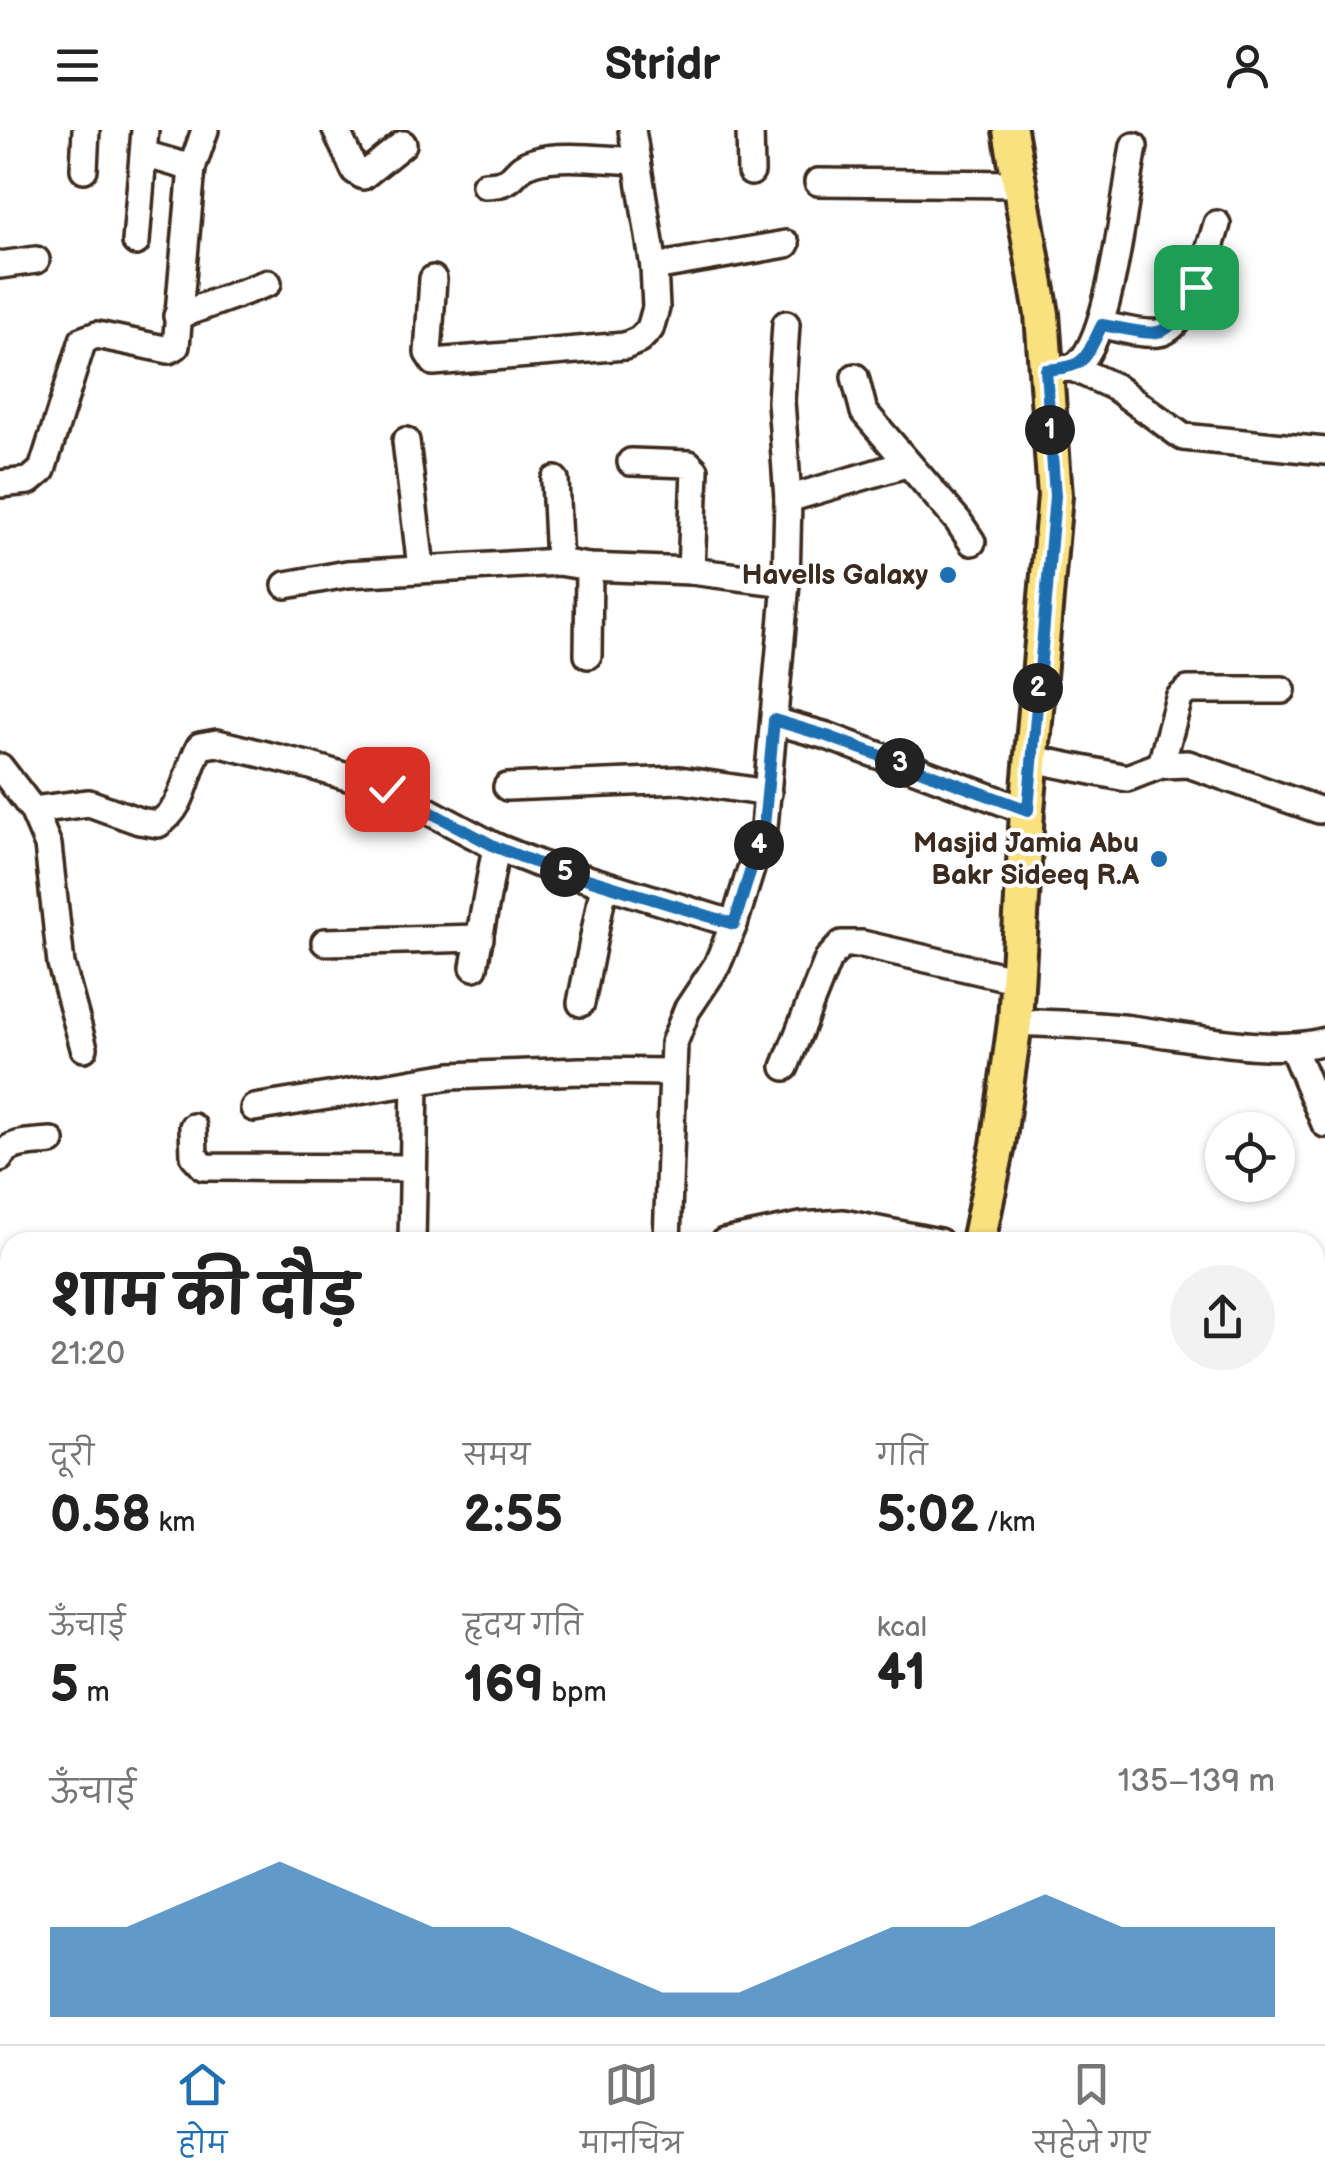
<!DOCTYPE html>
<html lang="hi">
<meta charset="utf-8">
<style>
body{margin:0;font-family:"Balsamiq Sans","Playpen Sans Deva",sans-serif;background:#f2f2f2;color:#222;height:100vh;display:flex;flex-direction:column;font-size:38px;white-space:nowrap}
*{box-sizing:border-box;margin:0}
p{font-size:32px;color:#767676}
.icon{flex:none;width:55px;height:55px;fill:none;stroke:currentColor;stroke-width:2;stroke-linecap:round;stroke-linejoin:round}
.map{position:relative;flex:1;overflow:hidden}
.panel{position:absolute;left:0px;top:1102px;width:1325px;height:812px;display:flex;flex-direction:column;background:#fff;border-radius:30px 30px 0 0;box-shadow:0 2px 8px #0004}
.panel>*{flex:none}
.controls{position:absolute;left:1205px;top:982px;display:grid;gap:20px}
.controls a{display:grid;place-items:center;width:90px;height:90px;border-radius:50%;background:#fff;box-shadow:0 2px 8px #0004;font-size:50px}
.pin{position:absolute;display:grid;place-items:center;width:85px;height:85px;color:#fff;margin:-42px;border-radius:20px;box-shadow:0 5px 15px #0006}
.km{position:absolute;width:50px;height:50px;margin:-25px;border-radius:50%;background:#222;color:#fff;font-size:28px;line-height:50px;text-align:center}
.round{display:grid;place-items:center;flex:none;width:105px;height:105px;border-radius:52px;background:#f2f2f2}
.head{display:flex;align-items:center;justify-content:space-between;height:170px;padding:0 50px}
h1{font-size:55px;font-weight:700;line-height:75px}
.metrics{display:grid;grid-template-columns:repeat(3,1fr);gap:15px;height:170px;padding:10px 50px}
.metrics div{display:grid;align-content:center}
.metrics b{font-size:50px;font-weight:700}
.metrics small{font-size:28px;font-weight:400}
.metrics p{font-size:28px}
.chart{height:280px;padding:20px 50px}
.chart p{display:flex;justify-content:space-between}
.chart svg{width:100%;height:180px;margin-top:10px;fill:#1f6fb2;opacity:.7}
header{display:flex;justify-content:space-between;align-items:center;height:130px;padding:0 50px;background:#fff;font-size:45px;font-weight:700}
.dock{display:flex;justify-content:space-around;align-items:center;height:140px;border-top:2px solid #e0e0e0;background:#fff;font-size:28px;color:#767676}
.dock a{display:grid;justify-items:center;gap:5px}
.dock .active{color:#1f6fb2}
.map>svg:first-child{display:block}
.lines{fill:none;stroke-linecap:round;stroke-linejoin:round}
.minor-casing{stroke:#3b2a1e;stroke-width:32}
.major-casing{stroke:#3b2a1e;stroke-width:40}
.minor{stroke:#fff;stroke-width:25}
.major{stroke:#fae180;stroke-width:32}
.route-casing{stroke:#fff;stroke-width:20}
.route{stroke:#1f6fb2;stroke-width:12}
.poi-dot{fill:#1f6fb2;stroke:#fff;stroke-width:4}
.labels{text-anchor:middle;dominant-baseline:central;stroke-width:8;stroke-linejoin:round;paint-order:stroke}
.poi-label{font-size:28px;font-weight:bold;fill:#3b2a1e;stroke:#fff;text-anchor:end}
</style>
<header><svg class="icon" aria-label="menu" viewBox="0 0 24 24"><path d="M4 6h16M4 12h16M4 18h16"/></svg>Stridr<svg class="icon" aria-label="person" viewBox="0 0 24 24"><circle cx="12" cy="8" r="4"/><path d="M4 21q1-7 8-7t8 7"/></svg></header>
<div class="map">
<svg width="1325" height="1914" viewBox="0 0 1325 1914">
<rect width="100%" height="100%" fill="#fff"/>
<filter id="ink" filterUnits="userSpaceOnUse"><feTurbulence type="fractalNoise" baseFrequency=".01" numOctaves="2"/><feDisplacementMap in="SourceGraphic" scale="20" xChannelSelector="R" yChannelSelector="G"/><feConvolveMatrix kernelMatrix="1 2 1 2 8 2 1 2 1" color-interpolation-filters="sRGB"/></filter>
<g filter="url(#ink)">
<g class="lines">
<defs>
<g id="minor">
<path d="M336 0 355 41 363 46 403 14"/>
<path d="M750 0 751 42"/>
<path d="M144 24 192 38"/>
<path d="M84 39 86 0"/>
<path d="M818 52 1020 54"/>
<path d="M485 55C520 54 510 39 533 32 559 23 608 30 637 31"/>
<path d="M136 112 145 0"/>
<path d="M0 135 36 130"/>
<path d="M654 137 786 114"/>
<path d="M433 149 428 223 434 232 625 216 639 210 650 199 656 178 654 137 632 0"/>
<path d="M177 186 268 153"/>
<path d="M1102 195C1119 198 1140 205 1158 203 1189 200 1209 120 1217 94"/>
<path d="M1073 238 1115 257 1183 307 1325 321"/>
<path d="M1057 239C1066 238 1072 240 1079 233 1111 204 1125 64 1134 16"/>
<path d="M855 247 864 282 958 391 972 412"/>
<path d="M406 311 421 438"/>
<path d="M631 332 689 334 695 340 691 441"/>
<path d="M555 350 559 432"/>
<path d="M0 354 29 351 42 340 83 210 97 205 169 220 176 216 192 38 205 0"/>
<path d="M788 369 906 334"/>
<path d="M286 455 347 444 559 432 589 437 691 441 786 453"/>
<path d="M588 525 589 437"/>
<path d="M774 591 827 606 1027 681"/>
<path d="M1032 629 1127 648 1161 635 1188 634 1319 680"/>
<path d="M1161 635 1179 568 1188 560H1282"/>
<path d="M0 637 33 680 48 715 61 834 84 918"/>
<path d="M507 657 680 650 768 663"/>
<path d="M33 680 89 673 139 691 158 694C186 677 185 642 200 616L217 613 311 636 387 659 496 717 539 734 734 794"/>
<path d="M325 812 480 808"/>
<path d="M474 837 496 717"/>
<path d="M581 873 604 755"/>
<path d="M1015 892C1053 894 1093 894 1131 899 1186 906 1273 926 1325 911"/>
<path d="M1292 916 1325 994"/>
<path d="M785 937 828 829 842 814H862L1018 850"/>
<path d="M254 978 451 946 580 941 671 942"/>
<path d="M193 997 194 1026 204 1037 413 1038"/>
<path d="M0 1028C8 1011 33 1013 51 1011"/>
<path d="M412 1112 415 952"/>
<path d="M667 1112 674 913 687 880 717 835 734 794 764 697 786 453 788 369 781 271 786 194"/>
<path d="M724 1112 801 1096 843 1093 939 1112"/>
<path d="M0 1174 6 1238"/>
<path d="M1315 1546 1325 1558"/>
<path d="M1315 1693 1325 1688"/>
<path d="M0 1734 10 1735"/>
<path d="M246 1905 248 1914"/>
<path d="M334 1905 345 1914"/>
<path d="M860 1905 864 1914"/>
<path d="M272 1914 310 1905"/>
</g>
<g id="major">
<path d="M978 1112 998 1015 1015 892 1027 681 1055 366 1042 184 1010 0"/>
<path d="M486 1914 492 1905"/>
</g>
</defs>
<use href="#minor" class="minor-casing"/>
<use href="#major" class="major-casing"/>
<use href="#minor" class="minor"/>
<use href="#major" class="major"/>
</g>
</g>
<g class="lines" filter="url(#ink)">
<defs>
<path id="route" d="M387 659 496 717 539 734 734 794 764 697 774 590 827 606 1028 680 1055 366 1046 240C1087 237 1084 230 1102 195 1164 205 1164 215 1196 157"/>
</defs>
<use href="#route" class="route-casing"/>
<use href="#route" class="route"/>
</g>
<g class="poi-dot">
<circle cx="948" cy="445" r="10"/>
<circle cx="1159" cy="729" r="10"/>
</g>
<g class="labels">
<g class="poi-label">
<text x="928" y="445">Havells Galaxy</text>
<text x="1139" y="713">Masjid Jamia Abu<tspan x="1139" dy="32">Bakr Sideeq R.A</tspan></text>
</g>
</g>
</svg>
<div class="controls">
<a><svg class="icon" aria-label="locate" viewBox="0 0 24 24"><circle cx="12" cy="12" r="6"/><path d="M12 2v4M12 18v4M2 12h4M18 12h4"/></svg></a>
</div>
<div class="pin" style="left:1196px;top:157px;background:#1e9e55"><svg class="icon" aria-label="arrive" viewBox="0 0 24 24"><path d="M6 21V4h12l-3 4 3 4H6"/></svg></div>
<div class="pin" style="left:387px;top:659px;background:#d93025"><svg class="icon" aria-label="check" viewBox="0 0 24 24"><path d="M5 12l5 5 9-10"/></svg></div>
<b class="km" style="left:1050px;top:300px">1</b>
<b class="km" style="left:1038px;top:558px">2</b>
<b class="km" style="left:900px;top:633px">3</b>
<b class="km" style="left:759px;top:715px">4</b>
<b class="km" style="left:565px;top:742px">5</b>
<section class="panel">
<div class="head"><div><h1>शाम की दौड़</h1><p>21:20</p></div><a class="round"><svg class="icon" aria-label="share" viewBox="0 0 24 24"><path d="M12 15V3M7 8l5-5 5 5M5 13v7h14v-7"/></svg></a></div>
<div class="metrics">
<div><p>दूरी</p><b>0.58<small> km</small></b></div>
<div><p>समय</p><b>2:55</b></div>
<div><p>गति</p><b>5:02<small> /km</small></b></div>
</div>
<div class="metrics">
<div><p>ऊँचाई</p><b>5<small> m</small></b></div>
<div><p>हृदय गति</p><b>169<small> bpm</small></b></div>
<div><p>kcal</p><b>41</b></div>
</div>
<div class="chart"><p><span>ऊँचाई</span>135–139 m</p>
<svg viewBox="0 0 160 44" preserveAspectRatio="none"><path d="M0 44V22L10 22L20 14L30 6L40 14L50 22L60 22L70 30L80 38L90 38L100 30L110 22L120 22L130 14L140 22L150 22L160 22V44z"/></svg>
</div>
</section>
</div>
<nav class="dock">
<a class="active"><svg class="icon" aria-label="home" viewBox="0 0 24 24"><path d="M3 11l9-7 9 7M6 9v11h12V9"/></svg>होम</a>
<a><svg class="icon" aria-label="map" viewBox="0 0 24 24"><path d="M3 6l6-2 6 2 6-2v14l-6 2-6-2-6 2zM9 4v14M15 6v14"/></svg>मानचित्र</a>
<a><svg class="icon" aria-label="saved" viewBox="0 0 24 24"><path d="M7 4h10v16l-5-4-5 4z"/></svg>सहेजे गए</a>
</nav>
